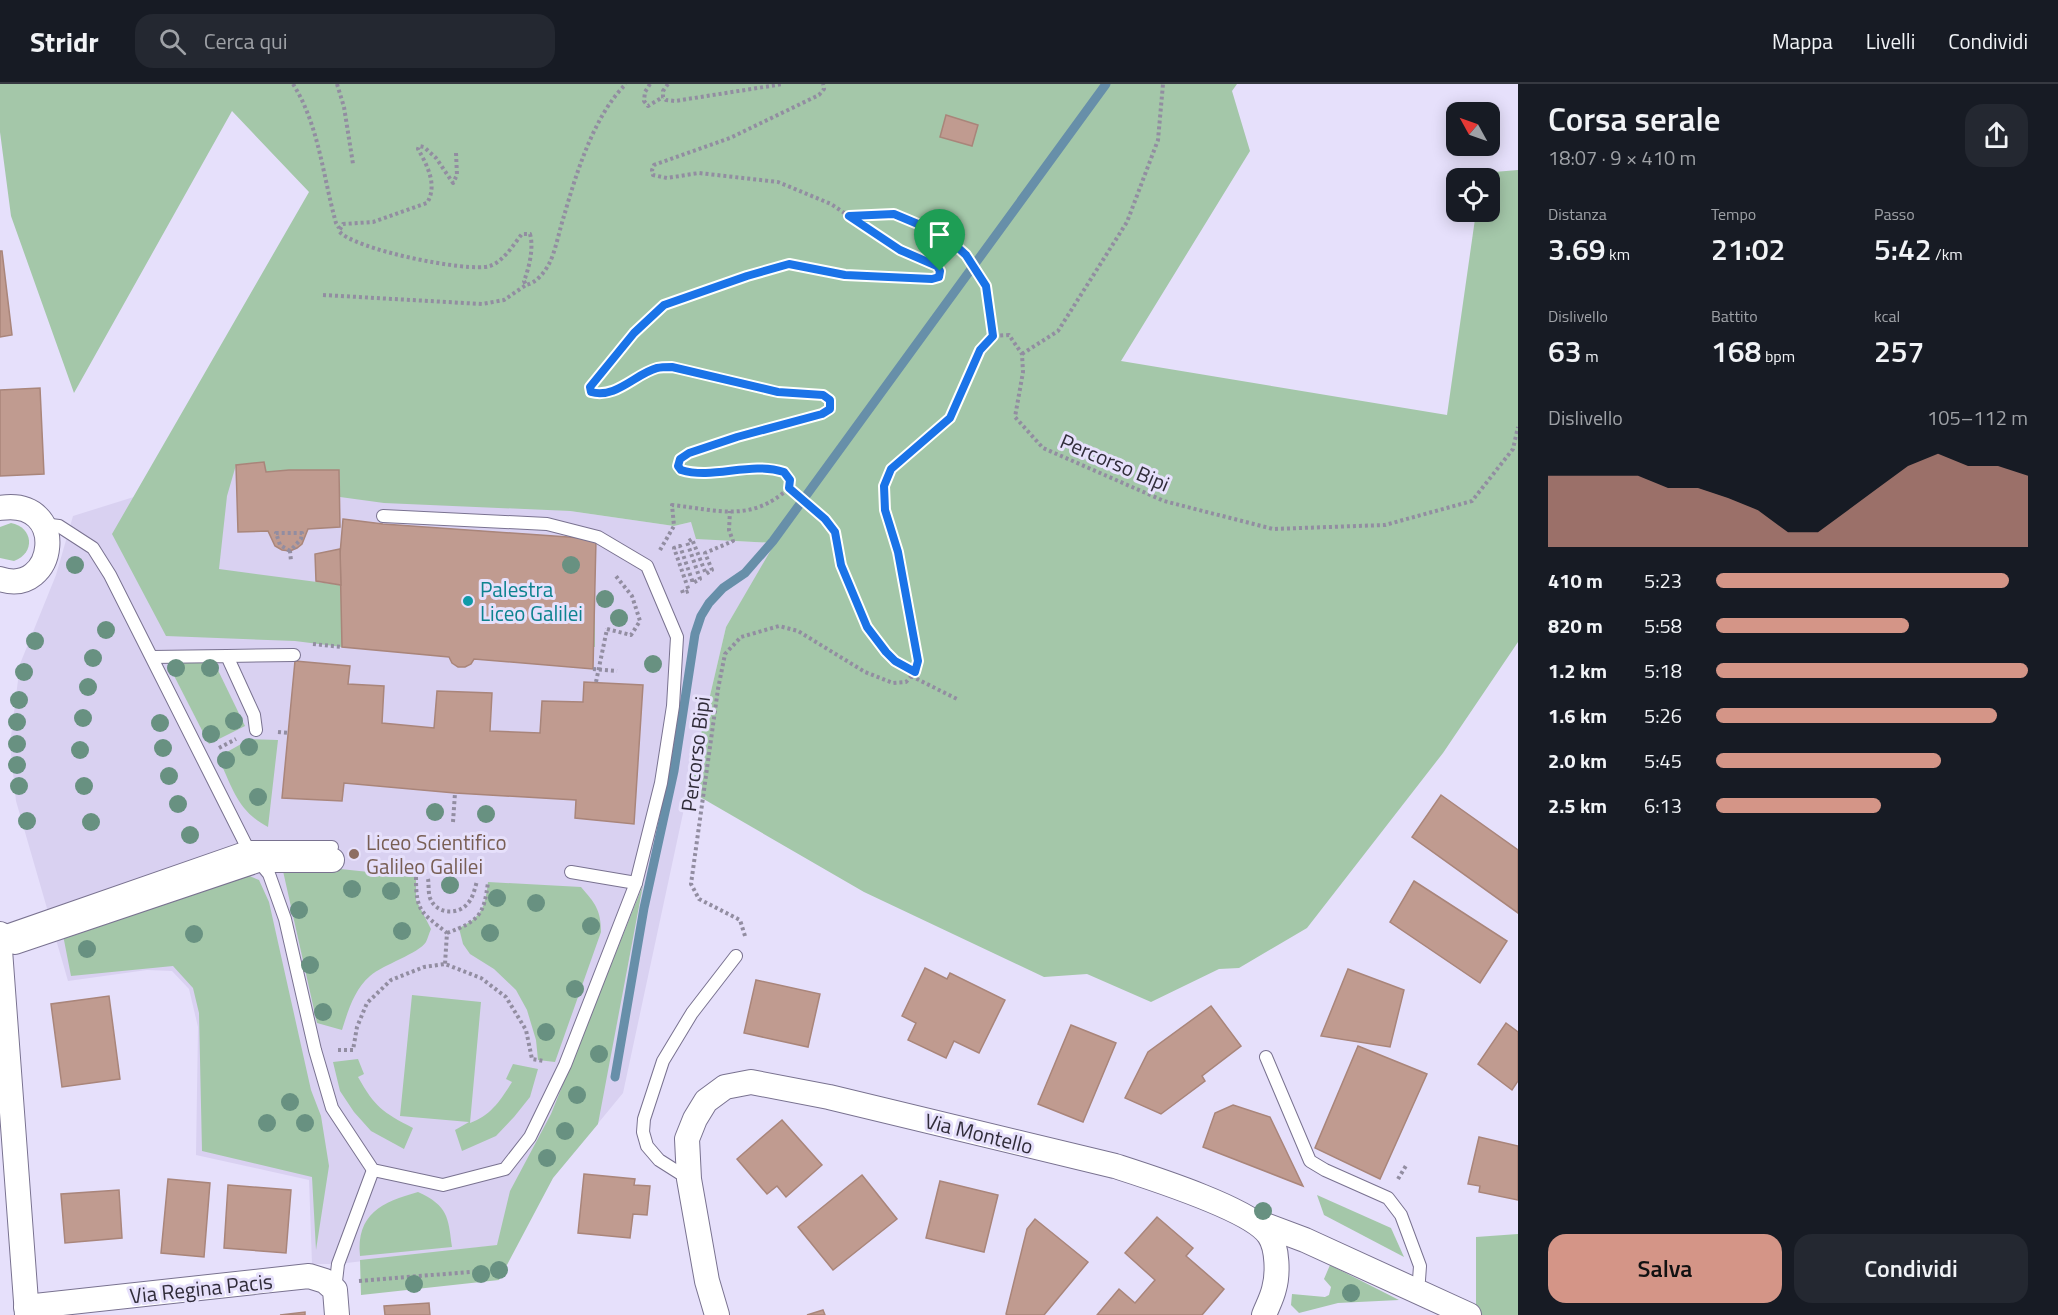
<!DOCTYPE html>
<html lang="it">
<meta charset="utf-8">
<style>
body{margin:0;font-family:"Titillium Web",sans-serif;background:#242831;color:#f1f3f6;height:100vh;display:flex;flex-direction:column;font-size:22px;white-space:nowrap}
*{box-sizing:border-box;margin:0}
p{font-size:20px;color:#9ea1a6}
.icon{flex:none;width:33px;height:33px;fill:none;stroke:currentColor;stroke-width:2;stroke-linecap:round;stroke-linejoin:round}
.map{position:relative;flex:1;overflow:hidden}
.details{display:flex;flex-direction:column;background:#171b24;width:540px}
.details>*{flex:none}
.needle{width:39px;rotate:310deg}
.fabs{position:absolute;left:1446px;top:18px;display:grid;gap:12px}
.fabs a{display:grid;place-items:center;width:54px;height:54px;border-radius:12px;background:#171b24;box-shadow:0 3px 15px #0003;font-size:30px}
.pin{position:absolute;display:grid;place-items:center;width:51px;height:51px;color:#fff;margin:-62px -26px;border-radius:50% 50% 50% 0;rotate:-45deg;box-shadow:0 0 6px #0007}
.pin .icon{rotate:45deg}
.round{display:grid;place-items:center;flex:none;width:63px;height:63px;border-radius:18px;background:#242831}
.summary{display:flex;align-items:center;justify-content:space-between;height:102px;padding:0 30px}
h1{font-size:33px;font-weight:600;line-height:45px}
.metrics{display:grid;grid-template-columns:repeat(3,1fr);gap:9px;height:102px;padding:6px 30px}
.metrics div{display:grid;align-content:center}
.metrics b{font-size:30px;font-weight:600}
.metrics small{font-size:16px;font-weight:400}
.metrics p{font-size:16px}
.chart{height:168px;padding:12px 30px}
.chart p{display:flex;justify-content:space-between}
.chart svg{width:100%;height:108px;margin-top:6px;fill:#d49587;opacity:.7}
.button{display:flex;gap:12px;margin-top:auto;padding:12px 30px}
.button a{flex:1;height:69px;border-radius:18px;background:#d49587;color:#111;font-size:24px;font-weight:600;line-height:69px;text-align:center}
.button a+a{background:#242831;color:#f1f3f6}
ul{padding:0 30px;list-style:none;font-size:20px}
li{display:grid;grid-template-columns:96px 72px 1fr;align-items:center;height:45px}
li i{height:15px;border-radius:8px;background:#d49587}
header{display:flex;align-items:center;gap:36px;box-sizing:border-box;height:84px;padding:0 30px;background:#171b24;border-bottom:2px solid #363941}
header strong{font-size:28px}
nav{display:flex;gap:33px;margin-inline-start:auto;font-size:21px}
.search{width:420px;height:54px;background:#242831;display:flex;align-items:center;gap:15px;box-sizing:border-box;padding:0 21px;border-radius:18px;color:#9ea1a6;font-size:22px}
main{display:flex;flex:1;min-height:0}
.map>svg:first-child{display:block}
.built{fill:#d9d1f1}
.green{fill:#a4c7a9}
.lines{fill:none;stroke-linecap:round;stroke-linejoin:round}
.stream{stroke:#678fa9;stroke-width:9}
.building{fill:#c09b90;stroke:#a9857a;stroke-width:1.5}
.lane-casing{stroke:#797290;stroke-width:14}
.street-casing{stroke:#797290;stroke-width:26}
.path{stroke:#928da1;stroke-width:4;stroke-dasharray:3 3;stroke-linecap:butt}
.lane{stroke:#fff;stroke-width:12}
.street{stroke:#fff;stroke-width:24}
.path-bridge{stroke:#928da1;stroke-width:4;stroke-dasharray:3 3;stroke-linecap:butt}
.tree{fill:#689181}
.route-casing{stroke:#fff;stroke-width:12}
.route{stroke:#1a73e8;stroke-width:8}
.culture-dot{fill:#0f9aa8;stroke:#e6e0fb;stroke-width:2}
.education-dot{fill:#8d6e63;stroke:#e6e0fb;stroke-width:2}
.labels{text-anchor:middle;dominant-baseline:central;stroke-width:6;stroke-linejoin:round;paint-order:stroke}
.street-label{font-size:21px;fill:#302c39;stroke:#e6e0fb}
.culture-label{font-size:21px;fill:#0d838f;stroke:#e6e0fb;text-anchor:start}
.education-label{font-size:21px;fill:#785e54;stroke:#e6e0fb;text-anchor:start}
</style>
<header>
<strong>Stridr</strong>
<div class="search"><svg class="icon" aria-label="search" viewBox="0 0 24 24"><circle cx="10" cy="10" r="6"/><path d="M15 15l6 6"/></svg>Cerca qui</div>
<nav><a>Mappa</a><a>Livelli</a><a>Condividi</a></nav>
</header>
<main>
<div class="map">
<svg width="1518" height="1231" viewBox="0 0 1518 1231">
<rect width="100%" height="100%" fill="#e6e0fb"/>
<path class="built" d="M264 378 266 388 289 386H339L340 412 570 427 674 442 691 438 733 457 776 459 726 543 688 706 623 1009 553 1094 517 1159 338 1180H312L309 1096 196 1071 198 943 189 905 172 887 147 886 68 897 16 717 10 660 20 580 56 491 73 432 236 381Z"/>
<g class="green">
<path d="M0 0H1237L1232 7 1250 67 1121 277 1447 331 1476 128H1490V94H1481L1482 89 1518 86V558L1443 669 1307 844 1239 884 1219 885 1151 918 1087 890 1044 893 864 808 688 706 726 543 775 459 696 455 691 438 674 442 570 427 384 419 340 413 339 386H289L266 388 264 378 236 381 227 412 219 485 340 501 383 440 553 452V484L595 510V563L342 542V563L295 557 166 552 112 450 309 108 232 27 74 309 11 132 0 48Z"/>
<path d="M11 439C33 443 36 469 14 477L0 474V443Z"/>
<path d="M167 578H214L245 642 209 660Z"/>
<path d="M250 655 278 656 268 743C237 727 232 702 218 673Z"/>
<path d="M331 784 416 793V816L431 845C429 849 428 854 426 858 418 870 384 880 370 892 354 906 348 927 342 946L317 939 283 787Z"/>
<path d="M240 788 259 796 269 818 311 1006 321 1032 329 1082 316 1166 312 1093 202 1067 199 929 193 904 173 882 71 892 63 851Z"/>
<path d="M488 798 581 803C595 819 601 826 601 848L555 978 538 976 536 956 527 926 516 906 494 885 470 870 463 860 459 844C483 833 485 822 488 798Z"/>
<path d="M643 801 598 1040 553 1094 499 1196 361 1211 360 1176 497 1161 510 1107 551 1030Z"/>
<path d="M412 911 481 918 470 1039C491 1031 500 1017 512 998L506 995 513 980 538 985 530 1013 514 1033 496 1052 462 1067 455 1046 469 1038 400 1032Z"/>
<path d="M358 975 364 990 358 993C375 1023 382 1028 413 1044L404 1065 371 1047 354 1028 340 1007 333 978Z"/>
<path d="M418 1108C448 1122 448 1132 452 1163L360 1172C356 1130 382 1118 418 1108Z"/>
<path d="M1317 1111 1391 1144 1404 1173 1324 1131Z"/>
<path d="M1518 1150V1231H1476V1153Z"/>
<path d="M1330 1181 1399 1216 1338 1219 1299 1229 1291 1221 1292 1210 1325 1213 1329 1211 1331 1203 1324 1195Z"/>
</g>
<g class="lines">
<path class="stream" d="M615 993 644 824 674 687 695 550 701 532 709 519 723 504 745 489 773 457 1106 0"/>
</g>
<g class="building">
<path d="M946 31 978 41 972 62 940 53Z"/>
<path d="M0 167H2L12 251 0 253Z"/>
<path d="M40 304 44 390 0 392V306Z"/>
<path d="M264 378 266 388 289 386H339L340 443 308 445 302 460 297 464 290 467 282 466 275 462 268 447 238 448 236 381Z"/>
<path d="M343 435 383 440 596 455 593 585 474 575 471 580 465 583H458L452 579 449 573 342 563 340 470Z"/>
<path d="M340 465 341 501 316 497 315 470Z"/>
<path d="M295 577 350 582 348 600 384 602 382 639 434 644 437 607 492 609 490 647 540 649 542 617 583 618 584 598 643 601 634 740 575 734 576 716 455 709 344 699 342 717 282 714Z"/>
<path d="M1441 711 1518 766V829L1412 753Z"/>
<path d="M1414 797 1507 857 1480 899 1390 838Z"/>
<path d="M925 884 947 895 950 889 1005 916 979 969 954 957 946 974 908 956 916 939 902 932Z"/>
<path d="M1348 885 1404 906 1390 963 1321 952Z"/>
<path d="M756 896 820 910 808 963 744 949Z"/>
<path d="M109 912 120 995 62 1003 51 920Z"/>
<path d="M1211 922 1241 962 1202 992 1205 997 1161 1030 1125 1014 1148 968Z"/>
<path d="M1506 939 1518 948V997L1512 1006 1478 980Z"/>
<path d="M1071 941 1116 959 1083 1038 1038 1020Z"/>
<path d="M1358 962 1427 990 1380 1095 1315 1064Z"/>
<path d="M1233 1021 1270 1033 1303 1102 1203 1063 1215 1029Z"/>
<path d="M782 1036 822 1081 786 1113 777 1102 767 1110 737 1075Z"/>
<path d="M1479 1053 1518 1062V1116L1479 1108 1480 1102 1468 1100Z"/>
<path d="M584 1090 635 1095 634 1101 650 1102 647 1131 633 1130 630 1154 578 1149Z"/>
<path d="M862 1091 897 1135 833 1186 798 1143Z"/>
<path d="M168 1095 210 1099 204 1173 161 1169Z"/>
<path d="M940 1097 998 1111 984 1168 926 1154Z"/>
<path d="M228 1101 291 1106 286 1169 224 1164Z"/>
<path d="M119 1106 122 1154 65 1159 61 1110Z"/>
<path d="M1157 1133 1193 1164 1186 1172 1224 1205 1202 1231H1097L1119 1205 1135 1219 1155 1196 1125 1169Z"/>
<path d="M1035 1135 1088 1178 1044 1231H1008L1006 1230 1027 1145Z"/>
<path d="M429 1219 430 1231H385L384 1222Z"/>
<path d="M823 1226 825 1231H807Z"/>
<path d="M305 1228V1231H280Z"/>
</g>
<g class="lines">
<defs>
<g id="lane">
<path d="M43 440 59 442 93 464 110 491 247 763 269 790 285 835 315 966 332 1024 373 1086 443 1101 505 1085 530 1053 565 981 636 799 661 699 673 622 677 553 647 482 598 453 547 440 383 432"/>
<path d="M227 572 294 571"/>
<path d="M152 573 227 572 254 631 256 646"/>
<path d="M571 788 636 799"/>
<path d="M0 849 247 763H332"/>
<path d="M1266 973 1310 1077 1325 1086 1388 1114 1401 1131 1420 1182 1419 1196 1414 1206"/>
<path d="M689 1095 659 1076 647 1062 643 1048 644 1035 663 977 692 929 736 872"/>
<path d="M335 1206 338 1180 373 1086"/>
</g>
<g id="street">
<path d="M0 424C70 413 56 514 0 495"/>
<path d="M0 850 15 858 258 776H332"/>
<path d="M0 866 27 1231"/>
<path d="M1257 1138 1305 1156 1469 1231"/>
<path d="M26 1223 309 1192 325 1197 335 1206 337 1231"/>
<path d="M717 1231 707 1197 689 1095 687 1055 695 1035 706 1017 725 1003 751 998 829 1013 1115 1082C1149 1093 1251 1125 1269 1151 1278 1164 1278 1191 1274 1205 1272 1214 1267 1223 1264 1231"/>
</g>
</defs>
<use href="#lane" class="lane-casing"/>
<use href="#street" class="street-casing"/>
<g class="path">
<path d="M293 0C319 41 323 93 336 139L339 144"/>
<path d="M337 0 344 23 353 80"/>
<path d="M650 0 645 8 644 17 648 22 663 13"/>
<path d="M668 0 663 7V13L666 16 675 17 783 0"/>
<path d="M456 69 457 91 453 99 436 74 424 63 419 62 418 65C427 81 438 101 427 119L373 138 343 140 339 147C352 165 468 189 490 182 504 177 513 161 522 150H530C534 164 529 184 524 197L526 201C536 199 544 189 549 180 556 166 559 147 564 132 576 90 594 31 626 0"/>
<path d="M850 132 894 130 944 151 966 171 986 202 993 252"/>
<path d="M323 211 482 220 504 216 526 201"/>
<path d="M1022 270 1058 247 1127 138 1158 56 1163 0"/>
<path d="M789 404C804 418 827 430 835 449 840 459 838 470 841 481 844 491 849 501 853 511 869 548 879 567 915 588"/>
<path d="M660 466 674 442 672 421C718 426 751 439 789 404L790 396 784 388C749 377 714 396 681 386L678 382C680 378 680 376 682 373 695 360 798 337 822 331L830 325V316L823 311 778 308 672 283C667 283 661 282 657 284 635 290 616 315 591 308L590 303 634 249 664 221 747 192 789 180 845 191 932 195 939 193 940 187 937 182 900 166 831 120 778 98 699 89 667 94 653 91 652 86 654 81 730 54 819 11 824 5 823 0"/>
<path d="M290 467 280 461 276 449H302L301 455 290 467 291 477"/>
<path d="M682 506 683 509 689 507 674 464 680 462 693 499 700 495 687 458 692 455 706 490 712 486 705 469 733 457 729 446 730 427"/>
<path d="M607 545 631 551 640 537 632 512 615 491"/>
<path d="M313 560 342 563"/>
<path d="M593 585 617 587"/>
<path d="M911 592 957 615"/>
<path d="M278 648 289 649"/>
<path d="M219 664 236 655"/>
<path d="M453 738 455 709"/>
<path d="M416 793C416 828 421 828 447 849L445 880"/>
<path d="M428 795C429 800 428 808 430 814 436 830 458 832 468 819 473 814 475 804 477 797"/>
<path d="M447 849C479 837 484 831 488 798"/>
<path d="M745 852 740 836 699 815 691 800 718 605 725 570 741 553 779 542 798 547 865 588 893 599 906 598 915 588 918 577 898 468 885 426 883 402 891 385 950 334 979 266 993 252 1009 251 1022 270 1023 288 1015 333 1043 364 1164 417 1273 445 1385 441 1472 417 1513 365 1518 343"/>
<path d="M338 966H353L357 943 367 919 391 896 424 883 445 880 481 894 506 913 526 946 532 975 544 977"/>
<path d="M1398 1095 1407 1080"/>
<path d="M359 1197 481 1187"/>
</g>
<use href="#lane" class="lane"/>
<use href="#street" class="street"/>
<path class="path-bridge" d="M596 598 607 545"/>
</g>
<g class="tree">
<circle cx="75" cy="481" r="9"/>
<circle cx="571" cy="481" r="9"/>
<circle cx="605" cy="515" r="9"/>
<circle cx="619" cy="534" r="9"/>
<circle cx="106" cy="546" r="9"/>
<circle cx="35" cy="557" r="9"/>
<circle cx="93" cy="574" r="9"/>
<circle cx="653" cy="580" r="9"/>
<circle cx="176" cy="584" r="9"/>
<circle cx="210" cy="584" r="9"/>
<circle cx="24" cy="588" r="9"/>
<circle cx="88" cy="603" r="9"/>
<circle cx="19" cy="616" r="9"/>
<circle cx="83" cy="634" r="9"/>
<circle cx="234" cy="637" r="9"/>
<circle cx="17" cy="638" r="9"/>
<circle cx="160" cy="639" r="9"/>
<circle cx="211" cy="650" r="9"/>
<circle cx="17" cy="660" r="9"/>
<circle cx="249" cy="663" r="9"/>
<circle cx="163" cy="664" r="9"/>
<circle cx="80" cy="666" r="9"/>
<circle cx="226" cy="676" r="9"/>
<circle cx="17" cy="681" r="9"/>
<circle cx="169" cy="692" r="9"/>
<circle cx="19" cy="702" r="9"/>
<circle cx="84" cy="702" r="9"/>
<circle cx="258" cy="713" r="9"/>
<circle cx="178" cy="720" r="9"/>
<circle cx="435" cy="728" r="9"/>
<circle cx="486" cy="730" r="9"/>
<circle cx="27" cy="737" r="9"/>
<circle cx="91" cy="738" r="9"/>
<circle cx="190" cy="751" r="9"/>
<circle cx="450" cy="801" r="9"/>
<circle cx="352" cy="805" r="9"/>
<circle cx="391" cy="807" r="9"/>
<circle cx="497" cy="814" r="9"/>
<circle cx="536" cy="819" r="9"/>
<circle cx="299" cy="826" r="9"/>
<circle cx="591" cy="842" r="9"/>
<circle cx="402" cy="847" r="9"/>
<circle cx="490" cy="849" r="9"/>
<circle cx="194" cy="850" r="9"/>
<circle cx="87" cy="865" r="9"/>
<circle cx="310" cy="881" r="9"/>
<circle cx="575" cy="905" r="9"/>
<circle cx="323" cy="928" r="9"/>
<circle cx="546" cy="948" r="9"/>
<circle cx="599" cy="970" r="9"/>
<circle cx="577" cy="1011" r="9"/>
<circle cx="290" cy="1018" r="9"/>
<circle cx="267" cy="1039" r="9"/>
<circle cx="305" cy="1039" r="9"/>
<circle cx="565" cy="1047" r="9"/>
<circle cx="547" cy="1074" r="9"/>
<circle cx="1263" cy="1127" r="9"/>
<circle cx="499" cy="1186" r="9"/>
<circle cx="481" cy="1190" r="9"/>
<circle cx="414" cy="1200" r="9"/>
<circle cx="1351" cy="1209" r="9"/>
</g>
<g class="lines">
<defs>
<path id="route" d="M894 130 944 151 966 171 986 202 993 252 980 266 950 334 891 385 884 402 885 426 898 468 918 577 915 588 895 577 886 568 867 543 841 481 835 448 825 435 789 404 790 396 784 388C749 377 714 396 681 386L678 382 680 375 689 369 737 353 822 330 830 325V316L823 311 778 308 672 283C667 283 661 283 657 284 635 290 616 315 591 308L590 303 634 249 664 221 747 192 789 180 845 191 932 195 939 193 940 187 937 182 900 166 849 132Z"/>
</defs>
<use href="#route" class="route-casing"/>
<use href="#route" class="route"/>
</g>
<circle class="culture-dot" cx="468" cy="517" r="6"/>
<circle class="education-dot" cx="354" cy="770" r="6"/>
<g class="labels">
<g class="street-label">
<text transform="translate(1115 378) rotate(23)">Percorso Bipi</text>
<text transform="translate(695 670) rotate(-83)">Percorso Bipi</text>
<text transform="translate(979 1049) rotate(14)">Via Montello</text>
<text transform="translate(201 1204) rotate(-6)">Via Regina Pacis</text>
</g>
<g class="culture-label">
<text x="480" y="505">Palestra<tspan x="480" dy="24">Liceo Galilei</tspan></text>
</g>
<g class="education-label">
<text x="366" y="758">Liceo Scientifico<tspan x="366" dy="24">Galileo Galilei</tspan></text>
</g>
</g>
</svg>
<div class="fabs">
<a><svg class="needle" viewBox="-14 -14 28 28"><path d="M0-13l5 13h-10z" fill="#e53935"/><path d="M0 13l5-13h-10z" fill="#9ea1a6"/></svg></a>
<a><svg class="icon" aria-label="locate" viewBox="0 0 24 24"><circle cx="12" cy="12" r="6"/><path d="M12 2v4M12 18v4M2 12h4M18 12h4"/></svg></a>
</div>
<div class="pin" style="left:940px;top:187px;background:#1e9e55"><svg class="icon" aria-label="arrive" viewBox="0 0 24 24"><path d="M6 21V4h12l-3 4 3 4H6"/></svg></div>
</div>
<section class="details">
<div class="summary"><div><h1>Corsa serale</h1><p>18:07 · 9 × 410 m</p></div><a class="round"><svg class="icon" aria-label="share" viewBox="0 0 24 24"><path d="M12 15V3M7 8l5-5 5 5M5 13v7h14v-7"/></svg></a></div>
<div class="metrics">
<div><p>Distanza</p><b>3.69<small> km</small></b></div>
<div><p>Tempo</p><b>21:02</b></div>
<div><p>Passo</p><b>5:42<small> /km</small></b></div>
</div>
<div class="metrics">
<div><p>Dislivello</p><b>63<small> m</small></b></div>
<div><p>Battito</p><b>168<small> bpm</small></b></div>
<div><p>kcal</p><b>257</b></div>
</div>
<div class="chart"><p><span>Dislivello</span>105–112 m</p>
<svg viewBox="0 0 160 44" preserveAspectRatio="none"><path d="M0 44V15L10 15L20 15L30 15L40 20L50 20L60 24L70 29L80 38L90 38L100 29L110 20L120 11L130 6L140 11L150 11L160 15V44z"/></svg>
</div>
<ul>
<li><b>410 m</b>5:23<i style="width:94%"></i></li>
<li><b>820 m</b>5:58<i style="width:62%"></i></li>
<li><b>1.2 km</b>5:18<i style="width:100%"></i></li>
<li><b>1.6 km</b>5:26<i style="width:90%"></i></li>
<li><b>2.0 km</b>5:45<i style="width:72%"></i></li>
<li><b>2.5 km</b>6:13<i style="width:53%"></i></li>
</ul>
<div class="button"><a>Salva</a><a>Condividi</a></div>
</section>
</main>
